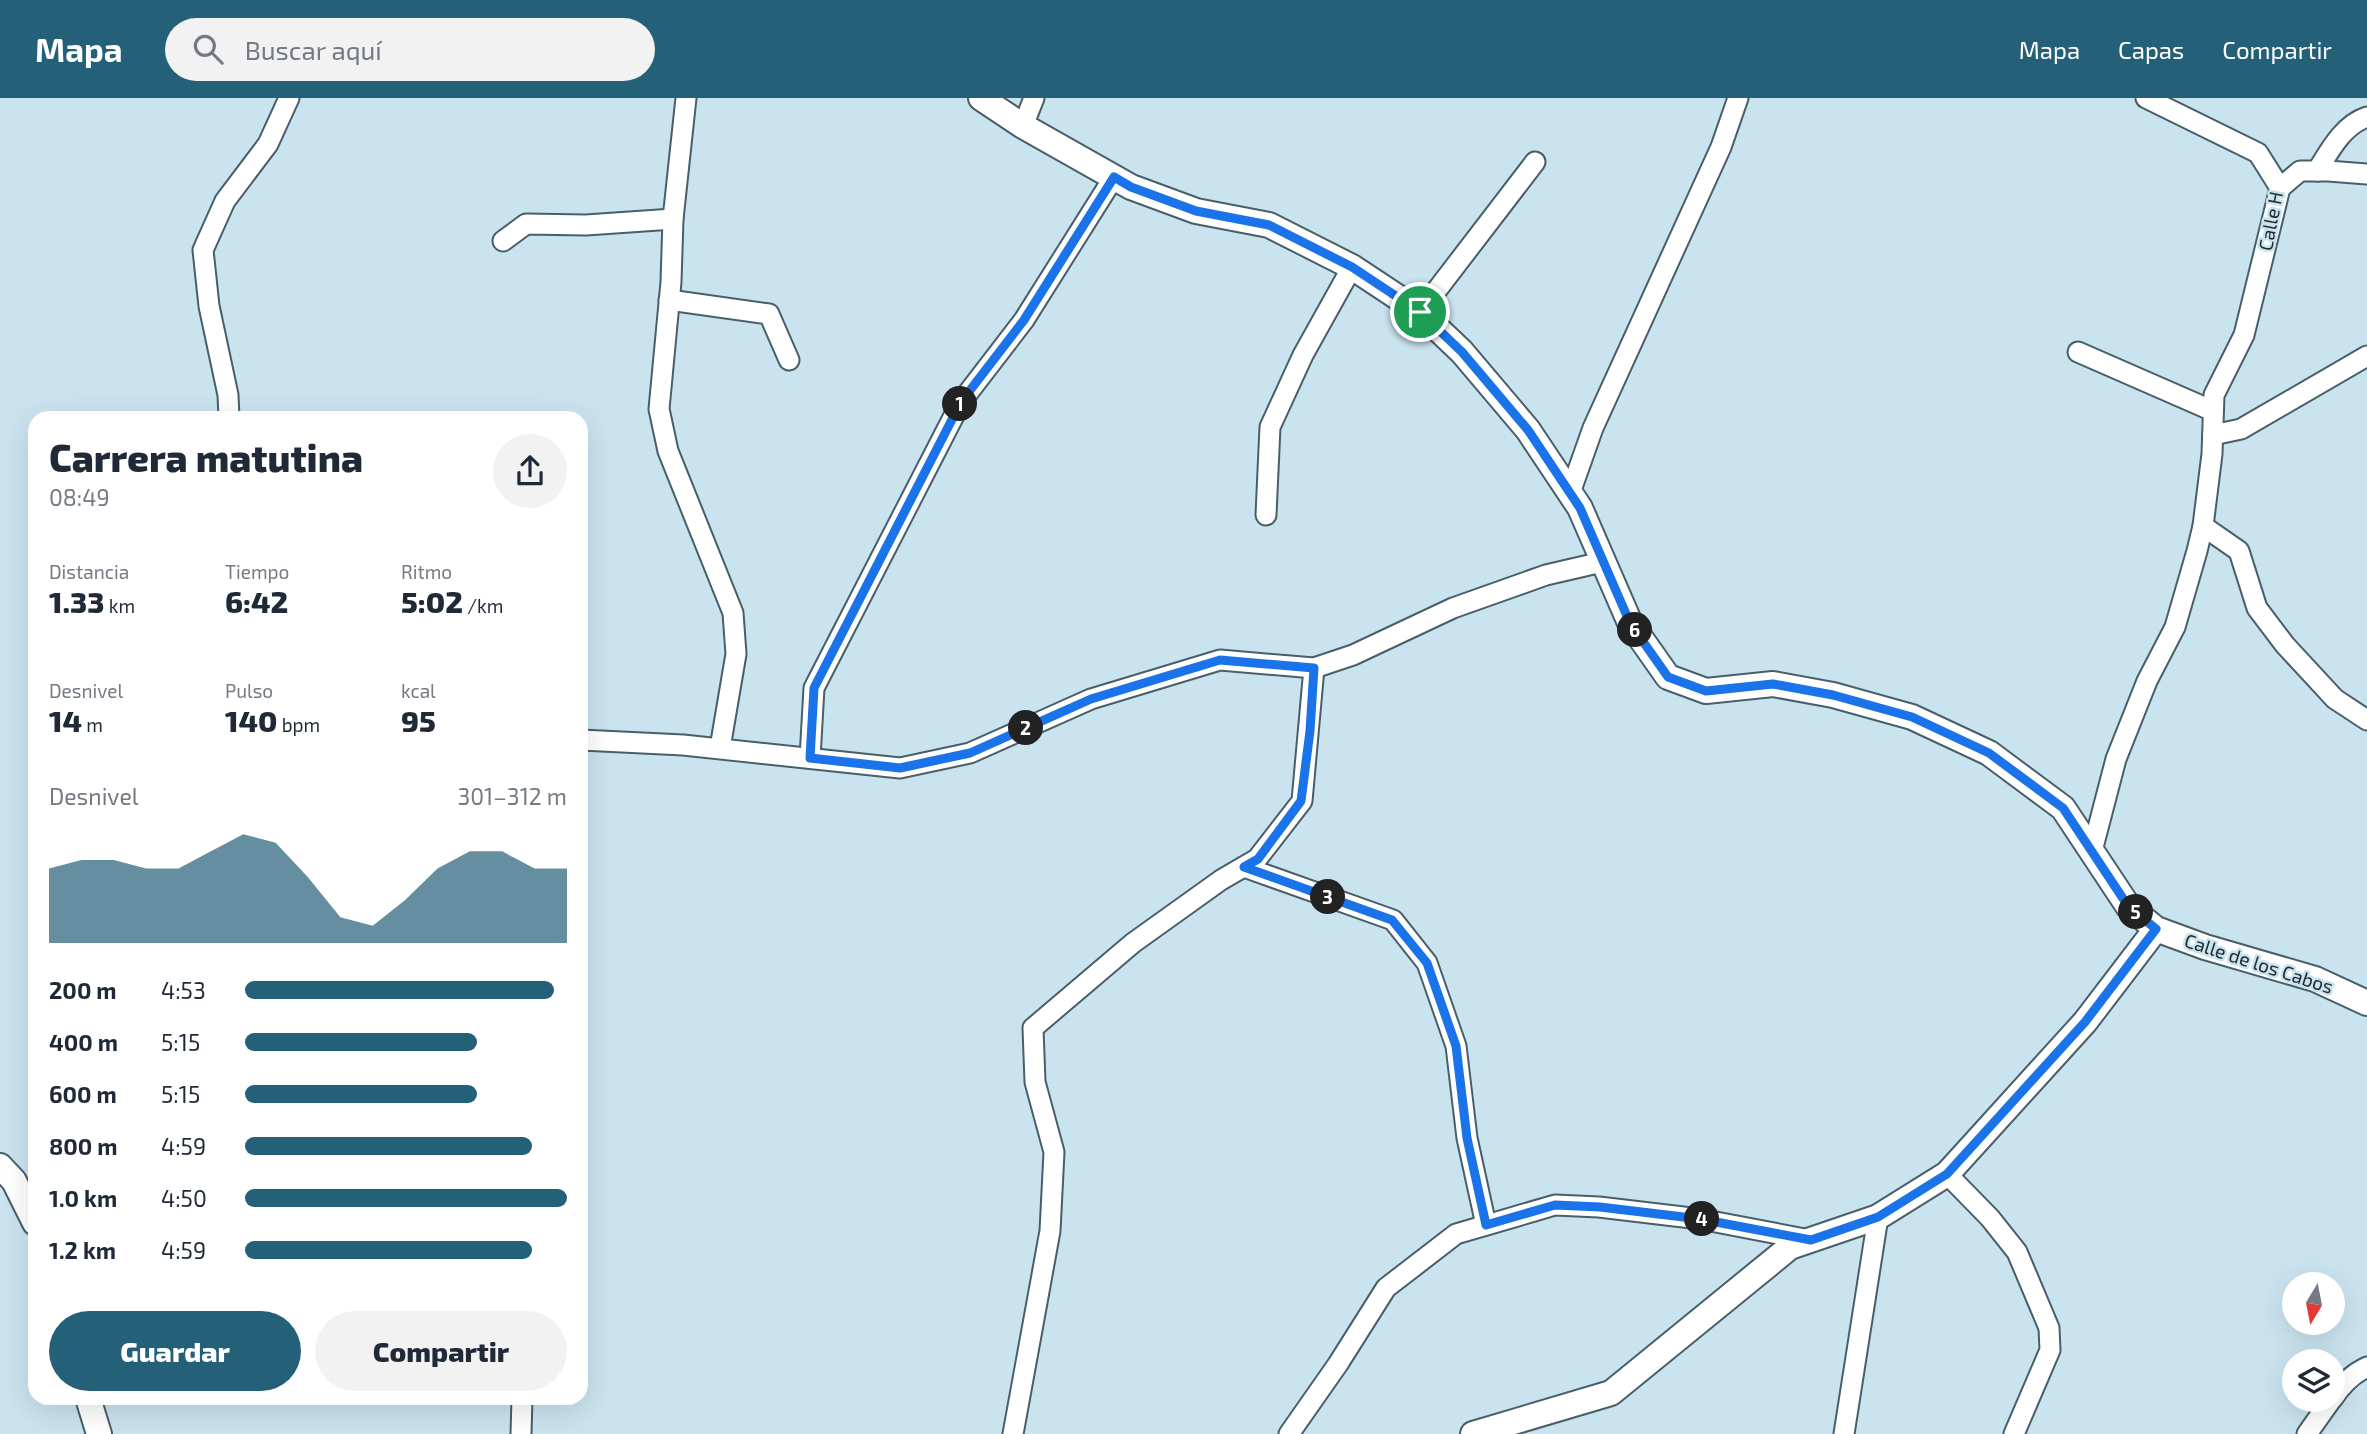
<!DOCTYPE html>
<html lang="es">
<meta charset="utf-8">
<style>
body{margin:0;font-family:"Exo 2",sans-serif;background:#f2f2f3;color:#1f2937;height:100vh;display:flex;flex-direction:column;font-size:26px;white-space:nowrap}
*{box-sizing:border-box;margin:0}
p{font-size:23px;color:#747a83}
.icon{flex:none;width:38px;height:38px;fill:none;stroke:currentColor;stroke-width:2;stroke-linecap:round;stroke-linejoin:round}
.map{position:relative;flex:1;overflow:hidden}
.panel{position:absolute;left:28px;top:313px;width:560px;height:994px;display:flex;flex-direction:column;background:#fff;border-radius:21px;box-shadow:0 7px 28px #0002}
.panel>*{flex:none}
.needle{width:46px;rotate:190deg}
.fabs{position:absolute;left:2282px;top:1174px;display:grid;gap:14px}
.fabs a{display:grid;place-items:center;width:63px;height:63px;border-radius:50%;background:#fff;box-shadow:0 7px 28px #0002;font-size:35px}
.pin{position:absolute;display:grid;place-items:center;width:60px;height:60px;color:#fff;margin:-30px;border:4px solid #fff;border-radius:50%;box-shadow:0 2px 7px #0007}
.km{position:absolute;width:35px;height:35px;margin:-18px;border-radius:50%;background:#222;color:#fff;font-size:19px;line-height:35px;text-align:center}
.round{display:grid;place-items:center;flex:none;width:74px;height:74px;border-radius:37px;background:#f2f2f3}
.summary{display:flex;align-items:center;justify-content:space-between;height:119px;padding:0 21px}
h1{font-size:38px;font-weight:800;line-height:52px}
.metrics{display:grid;grid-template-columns:repeat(3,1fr);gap:10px;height:119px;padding:7px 21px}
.metrics div{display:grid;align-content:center}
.metrics b{font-size:30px;font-weight:800}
.metrics small{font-size:19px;font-weight:400}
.metrics p{font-size:19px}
.chart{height:196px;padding:14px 21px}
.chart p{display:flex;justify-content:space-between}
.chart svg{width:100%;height:126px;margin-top:7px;fill:#246178;opacity:.7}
.action{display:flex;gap:14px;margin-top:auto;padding:14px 21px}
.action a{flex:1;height:80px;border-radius:42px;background:#246178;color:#fff;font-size:28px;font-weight:800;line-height:80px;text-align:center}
.action a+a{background:#f2f2f3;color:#1f2937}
ul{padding:0 21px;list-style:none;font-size:23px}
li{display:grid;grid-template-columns:112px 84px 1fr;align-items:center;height:52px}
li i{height:18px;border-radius:9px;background:#246178}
header{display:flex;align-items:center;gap:42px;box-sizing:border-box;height:98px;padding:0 35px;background:#246178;color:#fff}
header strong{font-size:33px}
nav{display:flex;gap:38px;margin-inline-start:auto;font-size:24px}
.search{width:490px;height:63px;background:#f2f2f3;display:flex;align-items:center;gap:18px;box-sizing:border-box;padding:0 24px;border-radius:38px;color:#747a83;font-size:26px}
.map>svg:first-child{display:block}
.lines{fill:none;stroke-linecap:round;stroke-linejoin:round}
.minor-casing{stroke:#485f69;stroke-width:23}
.tertiary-casing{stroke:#485f69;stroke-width:28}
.minor{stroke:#fff;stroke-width:19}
.tertiary{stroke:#fff;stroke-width:24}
.route-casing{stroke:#fff;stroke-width:14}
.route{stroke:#1a73e8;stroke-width:9}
.labels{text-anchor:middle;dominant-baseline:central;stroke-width:5;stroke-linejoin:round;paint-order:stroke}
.street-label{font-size:19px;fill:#212a2f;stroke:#cae4ef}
</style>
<header>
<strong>Mapa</strong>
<div class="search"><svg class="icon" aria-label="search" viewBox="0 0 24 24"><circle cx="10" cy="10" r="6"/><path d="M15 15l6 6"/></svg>Buscar aquí</div>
<nav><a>Mapa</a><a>Capas</a><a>Compartir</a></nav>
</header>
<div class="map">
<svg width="2367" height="1336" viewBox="0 0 2367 1336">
<rect width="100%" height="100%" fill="#cae4ef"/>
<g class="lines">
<defs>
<g id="minor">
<path d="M686 0 673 121 671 184 659 311 668 353 733 515 736 556 720 650"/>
<path d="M1023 28 1034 0"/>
<path d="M2317 73C2330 52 2343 27 2367 19"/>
<path d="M2280 90 2300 73H2328L2367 76"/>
<path d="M503 143 526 126 586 127 673 121"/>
<path d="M669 202 769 216 789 262"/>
<path d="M1420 214 1535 64"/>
<path d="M2078 254 2213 313"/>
<path d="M229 320 228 297 209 208 203 152 225 103 268 46 289 0"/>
<path d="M2213 337 2241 331 2367 258"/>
<path d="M1570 395 1593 330 1721 49 1738 0"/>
<path d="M1266 417 1270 329 1303 257 1352 169"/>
<path d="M2203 428 2239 453 2257 510 2285 547 2335 601 2367 622"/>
<path d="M581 642 683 647 900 670 970 655 1091 601 1220 562 1314 570 1353 557 1453 510 1546 477 1602 464"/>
<path d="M810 660 814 590 961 304 1024 222 1114 79"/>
<path d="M2092 753 2116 661 2147 583 2175 529 2197 453 2203 428 2212 356 2214 297 2244 237 2280 90 2258 55 2146 0"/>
<path d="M1244 769 1393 822 1427 865 1456 948 1467 1040 1486 1127"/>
<path d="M1947 1076 1990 1120 2017 1154 2049 1230 2050 1252 2014 1336"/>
<path d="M2333 1300C2342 1286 2352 1276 2367 1269"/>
<path d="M521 1336 522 1300"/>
<path d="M1013 1336 1050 1133 1054 1054 1035 984 1033 930 1133 845 1221 782 1257 761 1302 703 1314 570"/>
<path d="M1289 1336 1338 1266 1386 1190 1456 1136 1555 1107 1599 1109 1700 1121 1810 1142"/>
<path d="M1844 1336 1878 1119"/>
<path d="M2307 1336 2331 1302"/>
</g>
<g id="tertiary">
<path d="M981 0 1023 28 1131 89 1196 113 1269 127 1352 169 1420 214 1462 254 1528 332 1580 410 1630 525 1668 579 1706 593 1773 586 1833 597 1912 619 1989 655 2063 710 2128 808 2156 831 2205 849 2315 881 2367 905"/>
<path d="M0 1068 14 1083 35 1125"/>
<path d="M88 1300 99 1336"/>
<path d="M1473 1336 1611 1295 1790 1149 1878 1119 1947 1076 2085 924 2156 831"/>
</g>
</defs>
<use href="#minor" class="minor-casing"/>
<use href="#tertiary" class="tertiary-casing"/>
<use href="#minor" class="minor"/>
<use href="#tertiary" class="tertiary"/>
</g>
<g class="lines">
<defs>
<path id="route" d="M1114 79 1131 89 1196 113 1269 127 1352 169 1420 214 1462 254 1528 332 1580 410 1630 525 1668 579 1706 593 1773 586 1833 597 1912 619 1989 655 2063 710 2128 808 2156 831 2085 924 1947 1076 1878 1119 1811 1142 1700 1121 1600 1109 1555 1107 1486 1127 1467 1040 1456 948 1427 865 1392 822 1244 769 1258 761 1301 703 1310 633 1314 570 1220 562 1091 601 970 655 900 670 810 660 814 590 961 304 1024 222Z"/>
</defs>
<use href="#route" class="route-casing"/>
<use href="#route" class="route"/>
</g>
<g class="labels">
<g class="street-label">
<text transform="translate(2270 123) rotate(-79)">Calle H</text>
<text transform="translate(2259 865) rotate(18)">Calle de los Cabos</text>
</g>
</g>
</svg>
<div class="fabs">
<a><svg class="needle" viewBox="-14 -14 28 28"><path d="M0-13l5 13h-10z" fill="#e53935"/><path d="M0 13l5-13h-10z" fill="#747a83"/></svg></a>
<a><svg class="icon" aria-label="layers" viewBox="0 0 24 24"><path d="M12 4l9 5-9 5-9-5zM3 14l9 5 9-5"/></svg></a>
</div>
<div class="pin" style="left:1420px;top:214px;background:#1e9e55"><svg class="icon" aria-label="arrive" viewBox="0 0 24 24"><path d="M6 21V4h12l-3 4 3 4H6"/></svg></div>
<b class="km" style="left:960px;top:306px">1</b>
<b class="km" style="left:1026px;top:630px">2</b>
<b class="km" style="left:1328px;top:799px">3</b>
<b class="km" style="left:1702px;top:1121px">4</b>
<b class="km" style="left:2136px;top:814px">5</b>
<b class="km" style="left:1635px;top:532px">6</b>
<section class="panel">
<div class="summary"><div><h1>Carrera matutina</h1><p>08:49</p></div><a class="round"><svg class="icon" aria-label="share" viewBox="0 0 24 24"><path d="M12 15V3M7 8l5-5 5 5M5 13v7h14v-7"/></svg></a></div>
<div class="metrics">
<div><p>Distancia</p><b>1.33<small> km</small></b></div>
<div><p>Tiempo</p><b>6:42</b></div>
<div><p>Ritmo</p><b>5:02<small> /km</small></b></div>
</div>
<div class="metrics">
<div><p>Desnivel</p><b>14<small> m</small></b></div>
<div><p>Pulso</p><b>140<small> bpm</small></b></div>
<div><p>kcal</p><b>95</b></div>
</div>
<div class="chart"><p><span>Desnivel</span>301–312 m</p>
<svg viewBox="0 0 160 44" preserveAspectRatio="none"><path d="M0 44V18L10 15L20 15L30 18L40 18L50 12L60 6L70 9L80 21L90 35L100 38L110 29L120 18L130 12L140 12L150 18L160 18V44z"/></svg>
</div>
<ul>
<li><b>200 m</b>4:53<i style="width:96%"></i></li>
<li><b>400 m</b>5:15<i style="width:72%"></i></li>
<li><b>600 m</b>5:15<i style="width:72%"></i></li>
<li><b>800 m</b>4:59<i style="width:89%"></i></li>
<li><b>1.0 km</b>4:50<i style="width:100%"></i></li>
<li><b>1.2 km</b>4:59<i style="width:89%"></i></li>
</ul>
<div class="action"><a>Guardar</a><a>Compartir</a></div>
</section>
</div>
